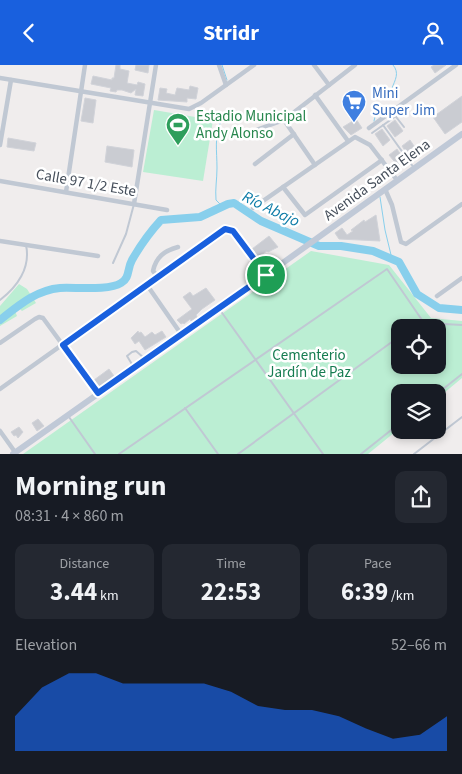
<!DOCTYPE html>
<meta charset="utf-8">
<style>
body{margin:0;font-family:"Source Sans 3",sans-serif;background:#242831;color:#f1f3f6;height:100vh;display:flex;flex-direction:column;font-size:19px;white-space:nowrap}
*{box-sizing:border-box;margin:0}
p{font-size:16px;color:#9ea1a6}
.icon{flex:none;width:28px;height:28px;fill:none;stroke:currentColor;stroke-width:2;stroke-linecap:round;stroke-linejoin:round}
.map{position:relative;height:389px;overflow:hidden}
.panel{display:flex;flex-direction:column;background:#171b24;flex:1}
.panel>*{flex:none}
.fabs{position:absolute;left:391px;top:254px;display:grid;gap:10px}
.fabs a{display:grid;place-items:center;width:55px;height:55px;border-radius:10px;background:#171b24;box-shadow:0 2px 8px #0003;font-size:25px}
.pin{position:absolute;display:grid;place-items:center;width:42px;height:42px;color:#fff;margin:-21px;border:2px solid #fff;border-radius:50%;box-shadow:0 1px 5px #0007}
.round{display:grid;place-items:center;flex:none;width:52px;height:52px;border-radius:10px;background:#242831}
.summary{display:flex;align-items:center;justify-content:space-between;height:85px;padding:0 15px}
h1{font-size:28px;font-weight:700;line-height:38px}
.metrics{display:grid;grid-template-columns:repeat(3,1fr);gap:8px;height:85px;padding:5px 15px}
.metrics div{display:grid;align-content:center;border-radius:10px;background:#242831;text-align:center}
.metrics b{font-size:25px;font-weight:700}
.metrics small{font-size:14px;font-weight:400}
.metrics p{font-size:14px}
.chart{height:140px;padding:10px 15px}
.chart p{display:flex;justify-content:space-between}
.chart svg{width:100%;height:90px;margin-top:5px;fill:#1960de;opacity:.7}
header{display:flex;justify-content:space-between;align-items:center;height:65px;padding:0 15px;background:#1960de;color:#fff;font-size:22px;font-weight:700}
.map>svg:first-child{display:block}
.green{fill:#bbeed3;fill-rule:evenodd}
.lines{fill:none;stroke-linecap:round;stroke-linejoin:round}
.stream{stroke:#88cfec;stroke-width:1}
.river{stroke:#88cfec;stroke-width:8}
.building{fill:#caccd2;stroke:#d1d3d9}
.lane{stroke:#c0c8d3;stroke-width:2}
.street{stroke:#c0c8d3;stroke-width:4.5}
.secondary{stroke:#c0c9d7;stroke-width:6}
.route-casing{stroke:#fff;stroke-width:10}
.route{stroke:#1960de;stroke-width:6}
.labels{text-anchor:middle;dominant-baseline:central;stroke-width:5;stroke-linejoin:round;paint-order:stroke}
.shop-label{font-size:15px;fill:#366cbe;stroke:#fff;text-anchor:start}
.leisure-label{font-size:15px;fill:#27864d;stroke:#fff;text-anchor:start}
.street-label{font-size:15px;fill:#464f5b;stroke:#fff}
.park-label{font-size:15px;fill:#167c51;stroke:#fff}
.water-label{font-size:16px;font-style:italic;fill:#0c7ba7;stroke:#fff}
</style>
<header><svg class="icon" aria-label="back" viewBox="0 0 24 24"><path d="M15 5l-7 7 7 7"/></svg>Stridr<svg class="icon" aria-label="person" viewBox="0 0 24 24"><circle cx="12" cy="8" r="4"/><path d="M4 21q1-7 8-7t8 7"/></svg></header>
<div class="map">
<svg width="462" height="389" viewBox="0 0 462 389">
<rect width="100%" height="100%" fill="#f0eded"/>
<g class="green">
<path d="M154 45 213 55 203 116 143 107Z"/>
<path d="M311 186 389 200 431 253 462 256V313L438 333V328H400V363L368 389H23ZM400 262H438V300H400Z"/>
<path d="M19 219 27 224 36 238 22 246 19 243 15 246 17 251 0 261V241Z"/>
</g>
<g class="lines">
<g class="stream">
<path d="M222 0 227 15"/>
<path d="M392 23C395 15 400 8 393 0"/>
<path d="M221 56C214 72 217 86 217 103 217 114 215 124 216 135L223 142"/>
<path d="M374 56 377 44"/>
<path d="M380 132 385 165 392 194"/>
</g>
<path class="river" d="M0 255C18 241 36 225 60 223 74 222 109 226 121 218 130 213 127 204 132 195 140 181 149 168 161 155L200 152 228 139 234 138 261 156 319 181H341L373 186 399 197 417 229 439 243 462 245"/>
</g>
<g class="building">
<path d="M116 0H120V4L129 6 127 18 137 20 138 17 145 19 143 31 135 30 136 24 131 28 122 25H117L116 27 110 26 111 23 91 19 93 11 112 15V13H114Z"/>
<path d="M136 0H149L148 8 135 5Z"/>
<path d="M434 0H446L435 8 431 2Z"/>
<path d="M190 21 198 23 196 34 187 33V37L158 35 160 23 167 24 166 28 175 30 177 23 189 25Z"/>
<path d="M462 31V57L445 69 433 52Z"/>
<path d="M85 33 96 35 93 58 81 56Z"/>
<path d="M356 54 362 63 351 70 343 62Z"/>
<path d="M395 55 403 66 395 72 387 61Z"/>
<path d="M382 64 390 75 383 81 375 69Z"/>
<path d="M8 73 36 78 34 86 7 82Z"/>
<path d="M410 75 418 87 410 93 402 81Z"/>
<path d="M107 81 134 85 132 102 105 97Z"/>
<path d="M397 84 405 96 398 101 389 90Z"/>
<path d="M376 150 380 176 339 174 335 168 342 163 347 170 353 166 351 165 364 155 365 157Z"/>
<path d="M269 171 278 182 268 187 267 186 258 192 252 184Z"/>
<path d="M206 223 215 235 202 244 196 250 197 252 191 256 190 254 184 259 183 258 181 259 177 255 192 244 183 232 190 227 193 231Z"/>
<path d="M138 266 139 268 141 267 145 272 152 267 155 270 162 266 166 272 145 285 139 276 135 279 131 273Z"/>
<path d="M109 304 114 311 99 322 94 315Z"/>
<path d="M38 354 44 361 37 366 32 358Z"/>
<path d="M19 362 23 367 18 373 16 370 14 371 11 367Z"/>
</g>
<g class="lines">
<g class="lane">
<path d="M393 48 404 62"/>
<path d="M383 60 414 103"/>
<path d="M372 68 396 51"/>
<path d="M113 198 126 169 134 139"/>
<path d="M0 235C17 222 31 203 26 180"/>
<path d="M220 245 323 389"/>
<path d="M412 262 422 255"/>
<path d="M133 301 127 291 132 287 136 286 144 293"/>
<path d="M438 328 462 309"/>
<path d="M185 343 218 389"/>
<path d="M69 352 95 389"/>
<path d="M119 389 387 204 422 255 426 258 462 260"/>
<path d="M238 389 400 271"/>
<path d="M361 389 400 358"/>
<path d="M414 389 462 352"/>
</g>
<g class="street">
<path d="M219 0 226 20"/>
<path d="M314 0 329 20"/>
<path d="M0 13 189 44 201 38 254 0"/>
<path d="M315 30 348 76"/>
<path d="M284 55 315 100"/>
<path d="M369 63 456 0"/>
<path d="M256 65 284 55 355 0"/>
<path d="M0 80 11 15"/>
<path d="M255 99 294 69"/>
<path d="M0 116 167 145"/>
<path d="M283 122 305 150 382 95"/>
<path d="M385 124 392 140 401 177 406 179 462 139"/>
<path d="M66 127 85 0"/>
<path d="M134 139 156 0"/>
<path d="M253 143 355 72 370 80 397 115"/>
<path d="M0 176 98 191"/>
<path d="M158 212 153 206C156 192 164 186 178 182"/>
<path d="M147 220 181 269"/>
<path d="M437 231 462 213"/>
<path d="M0 278 35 254 39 252 43 253 98 328"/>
<path d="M0 324 225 164 233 166 266 210"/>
<path d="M0 366 15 387"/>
</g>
<path class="secondary" d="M13 389 266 210 462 69"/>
</g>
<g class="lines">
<defs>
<path id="route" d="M225 164 233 166 266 210 98 328 63 280Z"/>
</defs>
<use href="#route" class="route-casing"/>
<use href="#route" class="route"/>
</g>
<defs>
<symbol id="supermarket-pin" viewBox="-11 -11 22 30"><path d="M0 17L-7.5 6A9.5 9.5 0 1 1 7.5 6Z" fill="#3f7fe0" stroke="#fff"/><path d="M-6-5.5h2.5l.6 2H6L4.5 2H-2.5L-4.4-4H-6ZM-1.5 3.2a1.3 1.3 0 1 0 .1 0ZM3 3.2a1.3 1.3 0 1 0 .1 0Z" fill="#fff"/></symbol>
<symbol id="stadium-pin" viewBox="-11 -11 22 30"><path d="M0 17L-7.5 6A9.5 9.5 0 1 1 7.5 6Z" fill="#2e9e5b" stroke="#fff"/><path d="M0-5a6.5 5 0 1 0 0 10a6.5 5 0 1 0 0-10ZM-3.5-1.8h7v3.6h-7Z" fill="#fff"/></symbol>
</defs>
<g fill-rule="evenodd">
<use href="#supermarket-pin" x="340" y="23" width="28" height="38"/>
<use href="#stadium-pin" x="164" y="46" width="28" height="38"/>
</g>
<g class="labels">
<g class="shop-label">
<text x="372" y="28">Mini<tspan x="372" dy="17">Super Jim</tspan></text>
</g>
<g class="leisure-label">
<text x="196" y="51">Estadio Municipal<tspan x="196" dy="17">Andy Alonso</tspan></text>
</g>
<g class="street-label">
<text transform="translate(377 115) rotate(-36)">Avenida Santa Elena</text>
<text transform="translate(86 118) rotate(10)">Calle 97 1/2 Este</text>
</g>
<g class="park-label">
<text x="309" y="290">Cementerio<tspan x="309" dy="17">Jardín de Paz</tspan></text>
</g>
<g class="water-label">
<text transform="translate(271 144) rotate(26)">Río Abajo</text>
</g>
</g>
</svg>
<div class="fabs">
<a><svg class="icon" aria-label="locate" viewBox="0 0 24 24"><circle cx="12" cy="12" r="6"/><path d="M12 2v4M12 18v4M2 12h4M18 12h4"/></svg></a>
<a><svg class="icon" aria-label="layers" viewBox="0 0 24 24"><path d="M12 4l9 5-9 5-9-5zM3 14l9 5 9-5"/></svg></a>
</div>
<div class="pin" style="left:266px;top:210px;background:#1e9e55"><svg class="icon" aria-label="arrive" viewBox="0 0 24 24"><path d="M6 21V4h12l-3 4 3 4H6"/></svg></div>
</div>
<section class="panel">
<div class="summary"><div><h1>Morning run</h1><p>08:31 · 4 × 860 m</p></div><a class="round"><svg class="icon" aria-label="share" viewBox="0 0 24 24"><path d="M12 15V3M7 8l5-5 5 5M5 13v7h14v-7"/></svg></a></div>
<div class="metrics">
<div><p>Distance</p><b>3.44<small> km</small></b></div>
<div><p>Time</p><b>22:53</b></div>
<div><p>Pace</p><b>6:39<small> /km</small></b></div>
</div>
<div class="chart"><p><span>Elevation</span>52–66 m</p>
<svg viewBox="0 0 160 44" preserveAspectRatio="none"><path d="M0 44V27L10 13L20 6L30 6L40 11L50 11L60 11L70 11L80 15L90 22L100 24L110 24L120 27L130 33L140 38L150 36L160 27V44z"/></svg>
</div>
</section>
